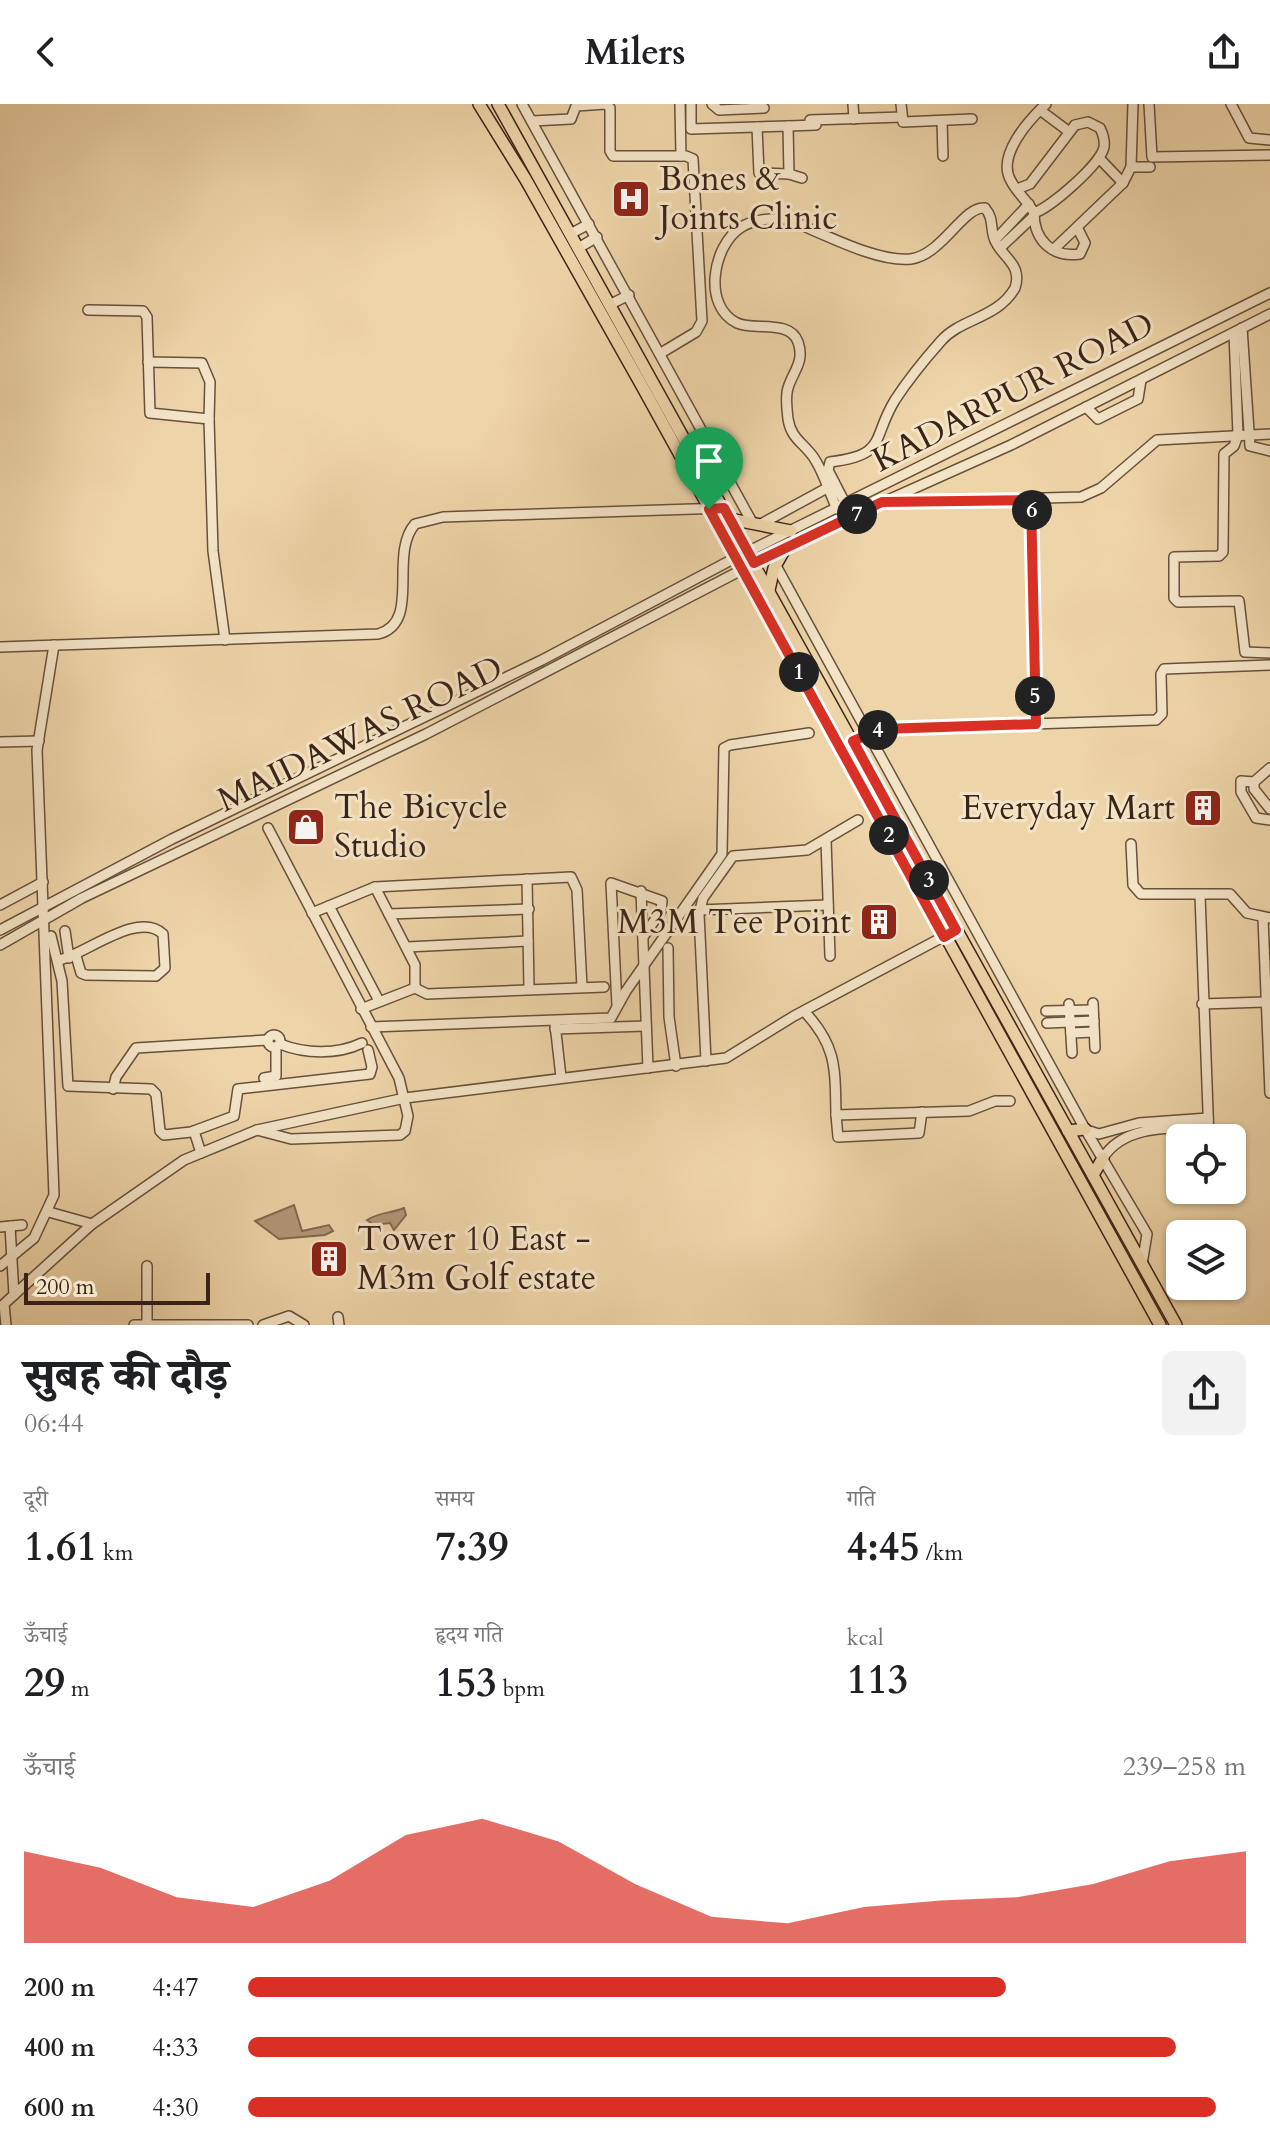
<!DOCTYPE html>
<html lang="hi">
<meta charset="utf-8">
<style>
body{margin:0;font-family:Cardo,"Noto Serif Devanagari",serif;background:#f2f2f2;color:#202124;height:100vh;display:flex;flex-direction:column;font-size:30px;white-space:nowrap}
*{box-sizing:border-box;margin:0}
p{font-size:26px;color:#757577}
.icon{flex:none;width:44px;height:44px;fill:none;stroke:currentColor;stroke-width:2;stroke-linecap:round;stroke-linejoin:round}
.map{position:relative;height:1221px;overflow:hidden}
.sheet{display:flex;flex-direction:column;background:#fff;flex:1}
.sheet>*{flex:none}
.fabs{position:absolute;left:1166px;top:1020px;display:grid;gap:16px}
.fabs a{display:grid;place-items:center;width:80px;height:80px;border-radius:12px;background:#fff;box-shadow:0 2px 6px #0004;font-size:40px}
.scale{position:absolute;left:24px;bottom:20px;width:186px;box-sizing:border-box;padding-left:8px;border:4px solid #3b2318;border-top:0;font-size:22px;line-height:28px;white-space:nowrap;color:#3b2318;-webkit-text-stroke:6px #f4e4c7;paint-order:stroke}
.pin{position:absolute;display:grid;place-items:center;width:68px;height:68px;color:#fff;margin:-82px -34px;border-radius:50% 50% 50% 0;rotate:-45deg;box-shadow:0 0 8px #0007}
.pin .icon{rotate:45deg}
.km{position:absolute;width:40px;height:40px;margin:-20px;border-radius:50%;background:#222;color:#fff;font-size:22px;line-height:40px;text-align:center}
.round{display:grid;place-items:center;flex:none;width:84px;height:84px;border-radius:12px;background:#f2f2f2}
.head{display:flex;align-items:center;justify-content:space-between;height:136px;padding:0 24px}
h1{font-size:44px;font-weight:800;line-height:60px}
.figures{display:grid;grid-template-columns:repeat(3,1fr);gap:12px;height:136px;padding:8px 24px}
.figures div{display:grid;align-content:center}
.figures b{font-size:40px;font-weight:800}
.figures small{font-size:22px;font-weight:400}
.figures p{font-size:22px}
.chart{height:224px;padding:16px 24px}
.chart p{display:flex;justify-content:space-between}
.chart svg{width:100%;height:144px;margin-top:8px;fill:#d93025;opacity:.7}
ul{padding:0 24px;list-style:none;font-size:26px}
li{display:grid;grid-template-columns:128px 96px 1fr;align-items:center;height:60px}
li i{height:20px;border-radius:10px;background:#d93025}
header{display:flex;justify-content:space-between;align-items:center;height:104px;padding:0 24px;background:#fff;font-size:36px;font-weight:800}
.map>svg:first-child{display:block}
.water{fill:#b19878;stroke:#826952;stroke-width:2}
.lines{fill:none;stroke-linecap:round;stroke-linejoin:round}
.minor-casing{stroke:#68503c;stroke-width:12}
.major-casing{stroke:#3b2318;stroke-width:14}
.minor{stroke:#f4e4c7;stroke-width:9}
.major{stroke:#eed5a9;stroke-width:11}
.route-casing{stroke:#fff;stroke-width:16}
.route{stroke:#d93025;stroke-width:10}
.labels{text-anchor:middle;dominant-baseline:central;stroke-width:6;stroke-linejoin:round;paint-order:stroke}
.poi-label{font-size:34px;fill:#3b2318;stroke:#f4e4c7;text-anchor:start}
.street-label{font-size:34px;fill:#3b2318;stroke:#f4e4c7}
</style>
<header><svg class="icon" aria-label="back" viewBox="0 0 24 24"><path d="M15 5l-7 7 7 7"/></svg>Milers<svg class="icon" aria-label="share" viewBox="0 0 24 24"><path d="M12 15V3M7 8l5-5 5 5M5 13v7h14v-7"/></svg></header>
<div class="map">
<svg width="1270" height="1221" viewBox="0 0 1270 1221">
<rect width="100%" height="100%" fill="#eed5a9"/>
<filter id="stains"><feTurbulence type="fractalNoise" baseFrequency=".0025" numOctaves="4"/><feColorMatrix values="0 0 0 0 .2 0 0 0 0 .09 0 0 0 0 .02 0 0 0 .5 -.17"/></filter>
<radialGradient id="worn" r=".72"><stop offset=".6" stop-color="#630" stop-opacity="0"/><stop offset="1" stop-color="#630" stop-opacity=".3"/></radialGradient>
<g class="water">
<path d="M294 1101 302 1127 329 1121 333 1127 325 1131 279 1135 255 1117Z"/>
<path d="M404 1104 406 1111 394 1126 390 1119 374 1121 367 1116C382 1107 390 1110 404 1104Z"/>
</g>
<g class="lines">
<defs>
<g id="minor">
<path d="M522 0 753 420"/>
<path d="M680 0 681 52"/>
<path d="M691 0V25L788 22 789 70 802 74"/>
<path d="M712 0 719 6 764 4"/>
<path d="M853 0 854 15"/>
<path d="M901 0 903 18 972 15"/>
<path d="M1149 0 1152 53 1270 51"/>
<path d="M1231 0 1249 34 1270 36"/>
<path d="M1040 6 1068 27"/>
<path d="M810 16 902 13"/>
<path d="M532 17 571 15 576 2 606 0 610 4V47L613 52H686L693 55 702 217 696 228 661 249"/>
<path d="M942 17 943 52"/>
<path d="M788 22 816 21"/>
<path d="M757 23 759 69 789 70"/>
<path d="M1099 54 1123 79"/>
<path d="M1131 63 1133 0"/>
<path d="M1017 85 1030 80 1075 21 1088 18 1100 24C1103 30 1105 36 1104 43 1101 60 1050 104 1034 109 1028 97 1017 89 1011 77 996 52 1029 16 1046 0"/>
<path d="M1034 109C1034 136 1052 154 1080 150L1085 139 1079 127"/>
<path d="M572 129 589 120"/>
<path d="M995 136 1029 100"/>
<path d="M580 143 597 133"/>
<path d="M1000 144 1034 112"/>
<path d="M1054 145 1123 79 1131 63H1150"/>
<path d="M611 200 629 191"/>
<path d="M88 206 143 207 147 213 150 309 209 315 213 447 225 536"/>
<path d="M1242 224 1250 342 1270 347"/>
<path d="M1234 229 1238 331 1234 342 1224 350 1223 448 1219 452 1174 453V494L1178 498 1239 497 1245 548 1270 549"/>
<path d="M148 258 202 259 210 278 209 315"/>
<path d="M1086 303 1098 315 1138 295 1141 276"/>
<path d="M1031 396 1036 620"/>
<path d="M889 398 1081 393 1101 384 1157 336 1270 330"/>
<path d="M837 405C829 388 824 369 814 354 804 339 791 335 788 315 787 305 785 293 788 284 793 267 805 258 798 238 790 215 754 227 737 219 702 202 713 142 740 124 753 115 771 114 787 115 820 128 877 159 911 155 942 151 964 101 985 104 994 115 990 122 994 134 1001 154 1023 159 1015 184 997 215 961 214 941 237 925 255 908 276 895 296 871 335 888 351 830 358L828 366 846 401"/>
<path d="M759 421 827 384"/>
<path d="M775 460 1085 1025 1147 1130 1142 1160"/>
<path d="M0 543 378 530C422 519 388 451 415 420L443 413 724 404"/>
<path d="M853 637 881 625 1156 616 1162 610 1161 570 1164 565 1270 561"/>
<path d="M0 638 39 637"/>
<path d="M1254 678 1241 677V688L1256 714 1270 716"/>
<path d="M1254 678V685L1270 705"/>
<path d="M1254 678 1270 664"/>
<path d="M826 736 830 852"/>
<path d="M1131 740 1133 781 1141 790H1230L1247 809 1270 814"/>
<path d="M527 775 529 884"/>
<path d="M375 783 415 861V884"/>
<path d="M641 787 648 964"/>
<path d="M1200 791 1209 1034"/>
<path d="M0 801 43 778"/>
<path d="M329 802 379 897"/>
<path d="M699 806 828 801"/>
<path d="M312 809 375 783 571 773 577 786 582 883"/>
<path d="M389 810 529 805"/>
<path d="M1263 814 1270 989"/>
<path d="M0 826 172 735 542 556 735 454 1270 189"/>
<path d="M65 827 69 854"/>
<path d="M51 832 62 877 68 982 151 985 156 990 160 1027 164 1031 191 1028 234 1012 238 985 370 970 372 963 368 946"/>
<path d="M0 841 82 794 426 630 805 433 1011 341 1270 210"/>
<path d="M407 843 528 837"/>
<path d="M668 844 669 913 676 962"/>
<path d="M59 856C86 850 138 806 163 830L165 864 156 872 86 871 81 869 76 852"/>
<path d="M1093 899 1095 944"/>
<path d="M1069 900 1072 949"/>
<path d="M1202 900 1265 898"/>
<path d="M617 902 611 779 662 797 661 807 643 833"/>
<path d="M361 905 415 884 427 890 604 883"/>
<path d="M804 907C837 942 835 964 836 1011L969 1007 995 997H1010"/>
<path d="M1046 907 1093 906"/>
<path d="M1047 919 1094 917"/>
<path d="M555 920 561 973"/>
<path d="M371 923 611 914 626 887 722 750 724 644 730 641 809 629"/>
<path d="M555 925 646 922"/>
<path d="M1071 929 1094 928"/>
<circle cx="274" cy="937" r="6"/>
<path d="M280 940C305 950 337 951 362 939"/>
<path d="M706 957 699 810 703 794 733 752 807 746 858 716"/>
<path d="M264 974 276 972V943"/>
<path d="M113 985 116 973 136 944 268 936"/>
<path d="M836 1011 838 1033 919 1029 922 1008"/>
<path d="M257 1026 405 994 726 954 794 912 956 826"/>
<path d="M1086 1026 1099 1030 1139 1019 1208 1014"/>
<path d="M194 1027 201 1049"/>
<path d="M1103 1054C1124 1020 1173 1024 1208 1023"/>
<path d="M49 1108 92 1120"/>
<path d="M10 1122 14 1191"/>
<path d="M0 1123 22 1121"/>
<path d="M0 1162 34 1134 54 1091 37 646 54 541"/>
<path d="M147 1162V1220"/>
<path d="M338 1213 339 1221"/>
<path d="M6 1221 4 1200 92 1120 184 1056 257 1026 291 1035 400 1031 405 1027 408 1012 399 974 268 724"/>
<path d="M134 1221H248"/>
<path d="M263 1221 289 1212 304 1221"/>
</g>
<g id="major">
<path d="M479 0 526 76 642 282 1160 1221"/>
<path d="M498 0 1176 1221"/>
<path d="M730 415 791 427"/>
<path d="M769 486 774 464 786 443"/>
<path d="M1068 1027 1085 1025"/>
<path d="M1093 1071 1103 1054"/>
</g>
</defs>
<use href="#minor" class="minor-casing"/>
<use href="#major" class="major-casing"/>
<use href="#minor" class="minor"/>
<use href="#major" class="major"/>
</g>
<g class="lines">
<defs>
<path id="route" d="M1031 396 1036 620 881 625 853 637 956 826 944 833 709 405 724 404 754 459 882 398Z"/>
</defs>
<use href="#route" class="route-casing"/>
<use href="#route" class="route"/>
</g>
<defs>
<symbol id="hospital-square" viewBox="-11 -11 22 22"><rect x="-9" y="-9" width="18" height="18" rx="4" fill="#8f2418" stroke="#f4e4c7"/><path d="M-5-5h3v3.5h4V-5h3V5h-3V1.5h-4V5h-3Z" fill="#fff"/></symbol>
<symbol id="building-square" viewBox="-11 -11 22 22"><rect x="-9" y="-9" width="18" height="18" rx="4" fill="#8f2418" stroke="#f4e4c7"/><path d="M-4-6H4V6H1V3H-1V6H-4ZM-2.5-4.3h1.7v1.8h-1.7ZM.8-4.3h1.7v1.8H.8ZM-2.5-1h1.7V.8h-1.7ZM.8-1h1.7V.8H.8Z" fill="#fff"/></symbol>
<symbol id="shop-square" viewBox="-11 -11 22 22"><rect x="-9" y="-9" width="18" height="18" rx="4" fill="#8f2418" stroke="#f4e4c7"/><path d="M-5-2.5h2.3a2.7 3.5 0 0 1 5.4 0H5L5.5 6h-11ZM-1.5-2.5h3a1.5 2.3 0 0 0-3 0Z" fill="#fff"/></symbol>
</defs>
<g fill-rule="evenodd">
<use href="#hospital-square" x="609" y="73" width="44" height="44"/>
<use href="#building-square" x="1181" y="682" width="44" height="44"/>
<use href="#shop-square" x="284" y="701" width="44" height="44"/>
<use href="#building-square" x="857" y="796" width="44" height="44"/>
<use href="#building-square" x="307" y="1133" width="44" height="44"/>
</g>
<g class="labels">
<g class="poi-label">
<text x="659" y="75">Bones &amp;<tspan x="659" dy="39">Joints Clinic</tspan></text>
<text x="334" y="703">The Bicycle<tspan x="334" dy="39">Studio</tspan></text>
<text x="1175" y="704" text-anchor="end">Everyday Mart</text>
<text x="851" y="818" text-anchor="end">M3M Tee Point</text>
<text x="357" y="1135">Tower 10 East -<tspan x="357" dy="39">M3m Golf estate</tspan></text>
</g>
<g class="street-label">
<text transform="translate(1013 288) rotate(-27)">KADARPUR ROAD</text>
<text transform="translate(360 630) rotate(-26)">MAIDAWAS ROAD</text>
</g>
</g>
<rect width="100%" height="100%" filter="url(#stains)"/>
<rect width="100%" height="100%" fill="url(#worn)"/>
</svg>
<div class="fabs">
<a><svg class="icon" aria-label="locate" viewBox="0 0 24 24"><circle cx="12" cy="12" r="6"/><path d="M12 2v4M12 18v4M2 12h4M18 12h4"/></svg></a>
<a><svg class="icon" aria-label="layers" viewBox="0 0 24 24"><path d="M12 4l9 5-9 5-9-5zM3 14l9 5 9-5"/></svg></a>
</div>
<div class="scale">200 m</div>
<div class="pin" style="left:709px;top:405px;background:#1e9e55"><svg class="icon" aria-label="arrive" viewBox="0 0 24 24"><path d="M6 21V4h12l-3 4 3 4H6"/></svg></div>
<b class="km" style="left:799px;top:568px">1</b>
<b class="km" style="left:889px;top:731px">2</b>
<b class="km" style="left:929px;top:776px">3</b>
<b class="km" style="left:878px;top:626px">4</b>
<b class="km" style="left:1035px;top:592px">5</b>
<b class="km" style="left:1032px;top:406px">6</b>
<b class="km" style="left:857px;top:410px">7</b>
</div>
<section class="sheet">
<div class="head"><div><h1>सुबह की दौड़</h1><p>06:44</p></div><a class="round"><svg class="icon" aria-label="share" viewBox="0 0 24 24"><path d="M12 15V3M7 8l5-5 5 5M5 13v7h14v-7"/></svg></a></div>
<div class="figures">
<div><p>दूरी</p><b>1.61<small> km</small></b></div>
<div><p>समय</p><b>7:39</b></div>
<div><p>गति</p><b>4:45<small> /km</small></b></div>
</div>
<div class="figures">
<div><p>ऊँचाई</p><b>29<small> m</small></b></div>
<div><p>हृदय गति</p><b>153<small> bpm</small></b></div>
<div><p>kcal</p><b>113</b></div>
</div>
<div class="chart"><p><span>ऊँचाई</span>239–258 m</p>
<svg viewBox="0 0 160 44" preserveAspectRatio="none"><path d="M0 44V16L10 21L20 30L30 33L40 25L50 11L60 6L70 13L80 26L90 36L100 38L110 33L120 31L130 30L140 26L150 19L160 16V44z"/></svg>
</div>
<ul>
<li><b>200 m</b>4:47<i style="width:76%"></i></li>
<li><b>400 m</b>4:33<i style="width:93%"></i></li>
<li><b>600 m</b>4:30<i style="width:97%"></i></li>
</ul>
</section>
